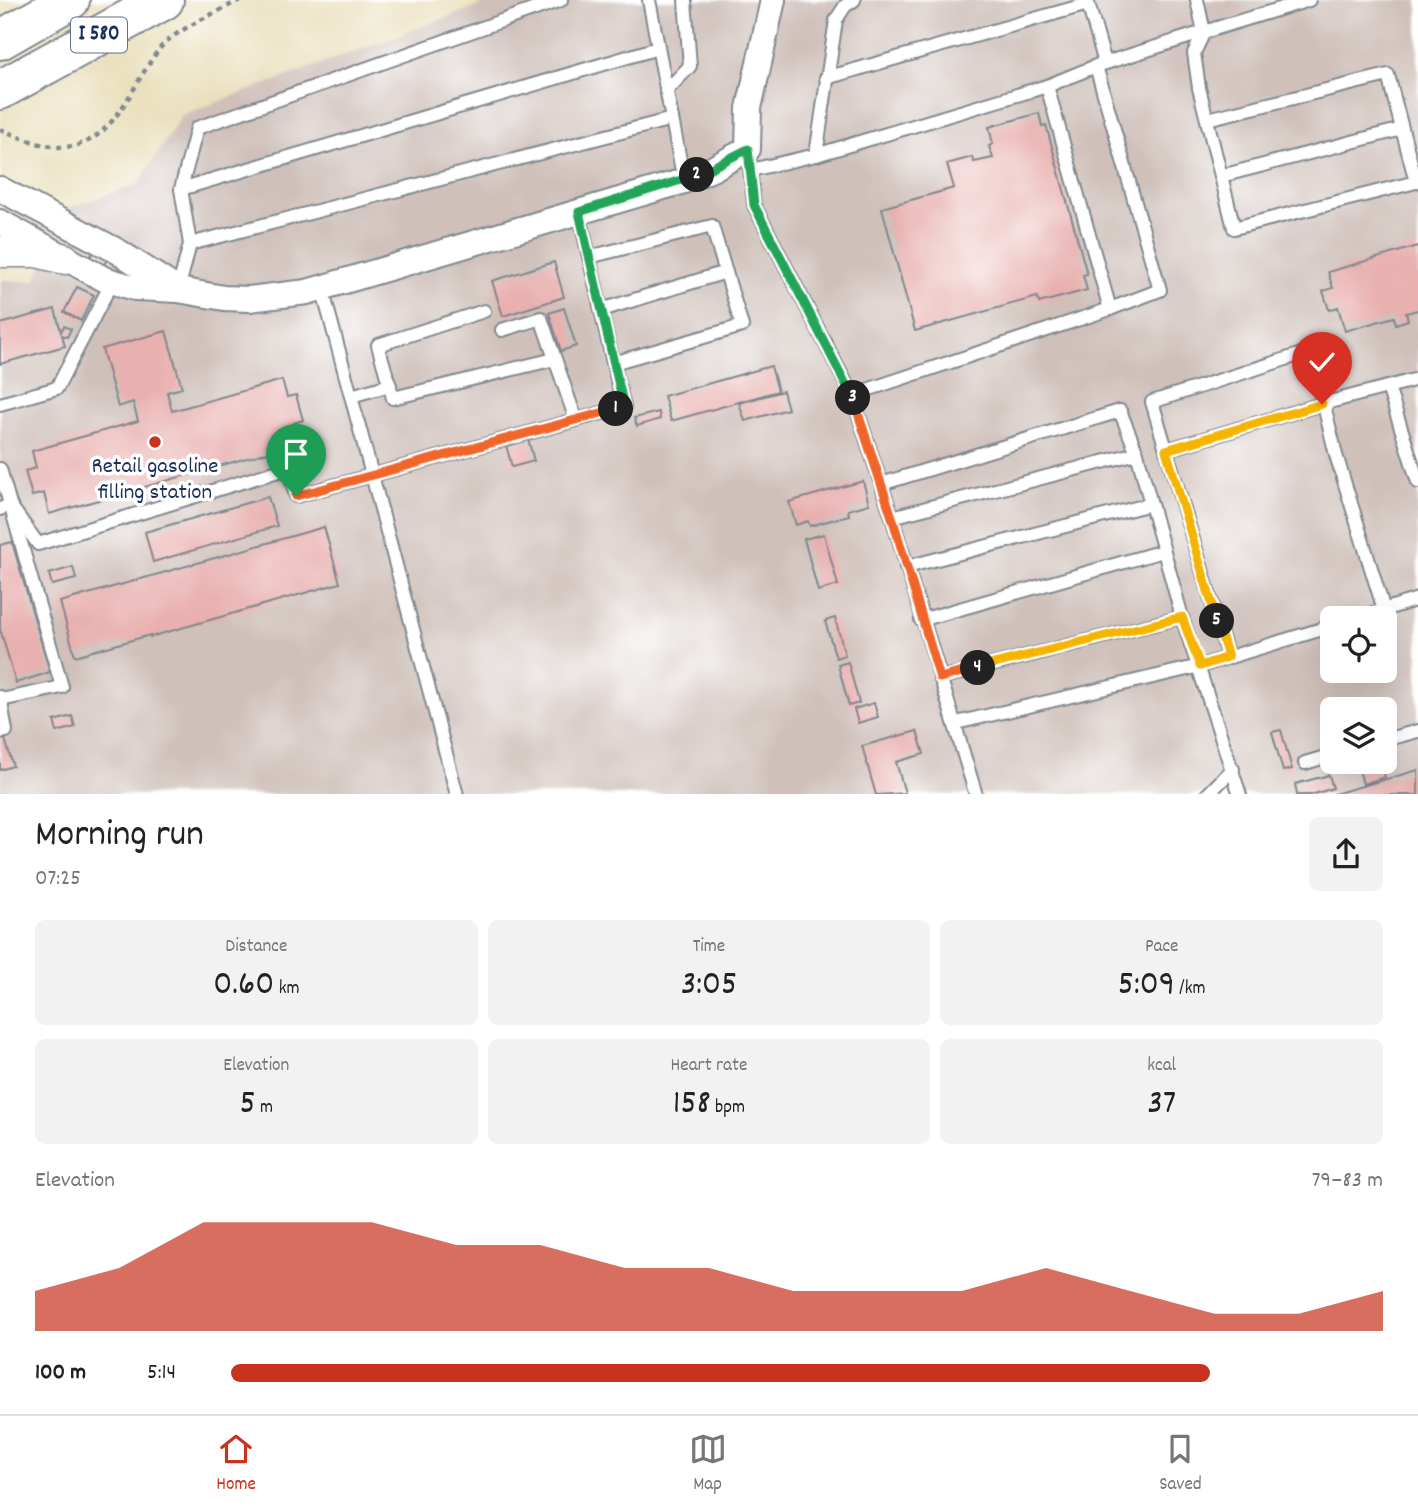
<!DOCTYPE html>
<meta charset="utf-8">
<style>
body{margin:0;font-family:Dekko,sans-serif;background:#f2f2f2;color:#222;height:100vh;display:flex;flex-direction:column;font-size:26px;white-space:nowrap}
*{box-sizing:border-box;margin:0}
p{font-size:23px;color:#767676}
.icon{flex:none;width:38px;height:38px;fill:none;stroke:currentColor;stroke-width:2;stroke-linecap:round;stroke-linejoin:round}
.map{position:relative;height:794px;overflow:hidden}
.sheet{display:flex;flex-direction:column;background:#fff;flex:1}
.sheet>*{flex:none}
.tools{position:absolute;left:1320px;top:606px;display:grid;gap:14px}
.tools a{display:grid;place-items:center;width:77px;height:77px;border-radius:10px;background:#fff;box-shadow:0 7px 28px #0002;font-size:35px}
.pin{position:absolute;display:grid;place-items:center;width:60px;height:60px;color:#fff;margin:-72px -30px;border-radius:50% 50% 50% 0;rotate:-45deg;box-shadow:0 0 7px #0007}
.pin .icon{rotate:45deg}
.km{position:absolute;width:35px;height:35px;margin:-18px;border-radius:50%;background:#222;color:#fff;font-size:19px;line-height:35px;text-align:center}
.round{display:grid;place-items:center;flex:none;width:74px;height:74px;border-radius:10px;background:#f2f2f2}
.headline{display:flex;align-items:center;justify-content:space-between;height:119px;padding:0 35px}
h1{font-size:38px;font-weight:600;line-height:52px}
.metrics{display:grid;grid-template-columns:repeat(3,1fr);gap:10px;height:119px;padding:7px 35px}
.metrics div{display:grid;align-content:center;border-radius:10px;background:#f2f2f2;text-align:center}
.metrics b{font-size:35px;font-weight:600}
.metrics small{font-size:19px;font-weight:400}
.metrics p{font-size:19px}
.chart{height:196px;padding:14px 35px}
.chart p{display:flex;justify-content:space-between}
.chart svg{width:100%;height:126px;margin-top:7px;fill:#c8321e;opacity:.7}
ul{padding:0 35px;list-style:none;font-size:23px}
li{display:grid;grid-template-columns:112px 84px 1fr;align-items:center;height:52px}
li i{height:18px;border-radius:9px;background:#c8321e}
.dock{display:flex;justify-content:space-around;align-items:center;height:98px;border-top:2px solid #e0e0e0;background:#fff;font-size:19px;color:#767676}
.dock a{display:grid;justify-items:center;gap:4px}
.dock .on{color:#c8321e}
.map>svg:first-child{display:block}
.industrial{fill:#cfc0ba;fill-rule:evenodd}
.building{fill:#e8b0af}
.lines{fill:none;stroke-linecap:round;stroke-linejoin:round}
.service-casing{stroke:#82888e;stroke-width:16}
.minor-casing{stroke:#82888e;stroke-width:28}
.tertiary-casing{stroke:#82888e;stroke-width:33}
.motorway-casing{stroke:#82888e;stroke-width:42}
.path{stroke:#82888e;stroke-width:4.5;stroke-dasharray:5 5;stroke-linecap:butt}
.service{stroke:#fff;stroke-width:12}
.minor{stroke:#fff;stroke-width:24}
.tertiary{stroke:#fff;stroke-width:30}
.motorway{stroke:#fff;stroke-width:38}
.split-1-casing{stroke:#fff;stroke-width:14}
.split-2-casing{stroke:#fff;stroke-width:14}
.split-3-casing{stroke:#fff;stroke-width:14}
.split-4-casing{stroke:#fff;stroke-width:14}
.split-5-casing{stroke:#fff;stroke-width:14}
.split-6-casing{stroke:#fff;stroke-width:14}
.split-1{stroke:#f0652b;stroke-width:9}
.split-2{stroke:#22a559;stroke-width:9}
.split-3{stroke:#22a559;stroke-width:9}
.split-4{stroke:#f0652b;stroke-width:9}
.split-5{stroke:#f5b400;stroke-width:9}
.split-6{stroke:#f5b400;stroke-width:9}
.poi-dot{fill:#c8321e;stroke:#fff;stroke-width:2.5}
.labels{text-anchor:middle;dominant-baseline:central;stroke-width:7;stroke-linejoin:round;paint-order:stroke}
.shield{fill:#fff;stroke:#5f6d8e;stroke-width:2}
.shield-label{font-size:21px;font-weight:bold;fill:#1b2f5e}
.poi-label{font-size:23px;fill:#1b2f5e;stroke:#fff}
</style>
<div class="map">
<svg width="1418" height="795" viewBox="0 0 1418 795">
<rect width="100%" height="100%" fill="#fff"/>
<filter id="ink" filterUnits="userSpaceOnUse"><feTurbulence type="fractalNoise" baseFrequency=".0143" numOctaves="2"/><feDisplacementMap in="SourceGraphic" scale="14" xChannelSelector="R" yChannelSelector="G"/><feConvolveMatrix kernelMatrix="1 2 1 2 8 2 1 2 1" color-interpolation-filters="sRGB"/></filter>
<filter id="wash" filterUnits="userSpaceOnUse"><feTurbulence type="fractalNoise" baseFrequency=".00686" numOctaves="4" result="noise"/><feDisplacementMap in="SourceGraphic" scale="28" xChannelSelector="R" yChannelSelector="G"/><feGaussianBlur stdDeviation="1.57" result="paint"/><feColorMatrix in="noise" values="0 0 0 0 0 0 0 0 0 0 0 0 0 0 0 0 0 1.4 0 .05"/><feComposite in="paint" operator="in"/></filter>
<g filter="url(#wash)">
<rect width="100%" height="100%" fill="#eae0bd"/>
<path class="industrial" d="M494 0H1418V794L0 795V280L35 281 68 208 138 184 182 115ZM1332 618H1384V670H1332ZM1332 709H1384V761H1332Z"/>
<g id="blocks">
<g class="building">
<path d="M1039 113 1042 126 1046 125 1087 274 1083 275 1087 290 1039 303 1037 297 915 331 882 208 954 188 947 164 972 157 974 162 993 158 989 146 993 144 989 127Z"/>
<path d="M1418 246V310L1406 313 1408 320 1396 324 1394 317 1345 331 1338 307 1329 310 1323 291 1333 288 1328 272Z"/>
<path d="M93 252 107 259 101 271 87 263Z"/>
<path d="M554 262 564 297 503 316 492 281Z"/>
<path d="M77 287 94 295 81 321 64 312Z"/>
<path d="M564 308 576 346 561 351 549 313Z"/>
<path d="M55 309 61 332 64 326 71 329 67 337 62 335 65 346 0 364V324Z"/>
<path d="M166 331 182 388 167 392 172 411 282 380 287 397 296 395 303 420 294 423 300 443 49 514 44 493 32 496 25 471 36 468 32 451 138 421 133 402 118 407 102 349Z"/>
<path d="M771 366 778 391 671 421 664 396Z"/>
<path d="M783 391 788 409 745 421 739 403Z"/>
<path d="M659 412 660 419 637 426 634 418Z"/>
<path d="M528 439 534 461 512 467 506 445Z"/>
<path d="M863 481 869 504 848 510 849 515 810 526 808 521 796 525 789 502Z"/>
<path d="M268 497 277 526 153 562 145 532Z"/>
<path d="M324 527 340 583 150 637V635L75 656 60 602Z"/>
<path d="M824 534 838 585 818 591 804 539Z"/>
<path d="M12 542 50 672 16 683 0 629V545Z"/>
<path d="M73 567 76 579 52 585 49 574Z"/>
<path d="M835 618 845 655 836 658 825 621Z"/>
<path d="M848 662 859 703 849 706 838 665Z"/>
<path d="M874 703 878 717 858 723 854 709Z"/>
<path d="M72 716 75 727 57 732 54 721Z"/>
<path d="M1281 730 1292 769 1283 771 1272 732Z"/>
<path d="M917 731 924 754 896 762 905 793 876 795 862 746Z"/>
<path d="M5 739 13 766 0 770V740Z"/>
<path d="M1381 761 1385 777 1363 784 1357 762Z"/>
<path d="M1418 770V795H1334V794Z"/>
<path d="M1329 775 1333 788 1311 795H1297L1295 784Z"/>
</g>
</g>
</g>
<g filter="url(#ink)">
<use href="#blocks" fill-opacity="0" stroke="#82888e" stroke-width="2"/>
<g class="lines">
<defs>
<g id="service">
<path d="M649 0 684 181"/>
<path d="M854 0 845 6 836 20 816 155 1047 86"/>
<path d="M1087 0 1105 63"/>
<path d="M1096 66 1160 290 1110 309 1047 86 1096 66 1204 32 1197 0"/>
<path d="M826 78 1088 4"/>
<path d="M666 91 690 66 685 0"/>
<path d="M1207 119 1388 75 1416 182 1234 228 1199 88 1194 53 1204 32 1309 0"/>
<path d="M748 149 754 205 852 395 892 517 976 795"/>
<path d="M751 170 816 155"/>
<path d="M1221 176 1402 129"/>
<path d="M181 189 658 48"/>
<path d="M579 212 613 363 742 326 712 226 589 257"/>
<path d="M190 244 672 119"/>
<path d="M322 288 351 396 390 385"/>
<path d="M178 290 190 244 181 189 197 128 561 0"/>
<path d="M601 310 726 272"/>
<path d="M484 311 378 345 393 398 555 359"/>
<path d="M502 330 541 318 576 420"/>
<path d="M1388 387 1418 482"/>
<path d="M852 395 1110 309"/>
<path d="M351 396 457 795"/>
<path d="M0 404 57 388 112 282"/>
<path d="M1166 450 1322 404 1418 379"/>
<path d="M0 469 62 687 1 700"/>
<path d="M881 484 1120 411 1137 453"/>
<path d="M0 509 10 505 38 544 288 468 296 496 624 407 613 363"/>
<path d="M892 517 1137 453 1182 617 1240 795"/>
<path d="M906 567 1151 504"/>
<path d="M1358 618 1418 599"/>
<path d="M921 620 1163 551"/>
<path d="M1228 657 1152 402 1311 351 1336 455 1384 610"/>
<path d="M940 678 1182 617"/>
<path d="M0 697 6 731 0 732"/>
<path d="M956 723 1200 666 1332 626"/>
<path d="M1384 740 1418 731"/>
<path d="M1305 763 1332 755"/>
<path d="M1207 795 1233 769"/>
</g>
<g id="minor">
<path d="M0 189 119 252 178 290"/>
<path d="M0 222 104 279 135 288 178 290 224 298 249 299 307 292 348 280 684 181 712 169 748 149 749 108 773 0"/>
</g>
<path id="tertiary" d="M0 252H36L65 259"/>
<g id="motorway">
<path d="M0 40 70 0"/>
<path d="M0 90 164 0"/>
</g>
</defs>
<use href="#service" class="service-casing"/>
<use href="#minor" class="minor-casing"/>
<use href="#tertiary" class="tertiary-casing"/>
<use href="#motorway" class="motorway-casing"/>
<path class="path" d="M0 129C17 136 34 144 52 146 112 156 131 83 161 47 175 30 220 11 240 0"/>
<use href="#service" class="service"/>
<use href="#minor" class="minor"/>
<use href="#tertiary" class="tertiary"/>
<use href="#motorway" class="motorway"/>
</g>
</g>
<g class="lines" filter="url(#ink)">
<defs>
<path id="split-1" d="M296 496 616 409"/>
<path id="split-2" d="M616 409 624 407 579 212 697 175"/>
<path id="split-3" d="M697 175 748 149 754 205 853 398"/>
<path id="split-4" d="M853 398 892 517 940 678 978 668"/>
<path id="split-5" d="M978 668 1182 617 1200 666 1228 657 1217 621"/>
<path id="split-6" d="M1217 621 1166 450 1322 404"/>
</defs>
<use href="#split-1" class="split-1-casing"/>
<use href="#split-2" class="split-2-casing"/>
<use href="#split-3" class="split-3-casing"/>
<use href="#split-4" class="split-4-casing"/>
<use href="#split-5" class="split-5-casing"/>
<use href="#split-6" class="split-6-casing"/>
<use href="#split-1" class="split-1"/>
<use href="#split-2" class="split-2"/>
<use href="#split-3" class="split-3"/>
<use href="#split-4" class="split-4"/>
<use href="#split-5" class="split-5"/>
<use href="#split-6" class="split-6"/>
</g>
<circle class="poi-dot" cx="155" cy="442" r="7"/>
<g class="labels">
<rect class="shield" x="71" y="17.5" width="56" height="35" rx="5"/>
<g class="shield-label">
<text x="99" y="35">I 580</text>
</g>
<g class="poi-label">
<text x="155" y="467">Retail gasoline<tspan x="155" dy="26">filling station</tspan></text>
</g>
</g>
</svg>
<div class="tools">
<a><svg class="icon" aria-label="locate" viewBox="0 0 24 24"><circle cx="12" cy="12" r="6"/><path d="M12 2v4M12 18v4M2 12h4M18 12h4"/></svg></a>
<a><svg class="icon" aria-label="layers" viewBox="0 0 24 24"><path d="M12 4l9 5-9 5-9-5zM3 14l9 5 9-5"/></svg></a>
</div>
<div class="pin" style="left:296px;top:496px;background:#1e9e55"><svg class="icon" aria-label="arrive" viewBox="0 0 24 24"><path d="M6 21V4h12l-3 4 3 4H6"/></svg></div>
<div class="pin" style="left:1322px;top:404px;background:#d93025"><svg class="icon" aria-label="check" viewBox="0 0 24 24"><path d="M5 12l5 5 9-10"/></svg></div>
<b class="km" style="left:616px;top:409px">1</b>
<b class="km" style="left:697px;top:175px">2</b>
<b class="km" style="left:853px;top:398px">3</b>
<b class="km" style="left:978px;top:668px">4</b>
<b class="km" style="left:1217px;top:621px">5</b>
</div>
<section class="sheet">
<div class="headline"><div><h1>Morning run</h1><p>07:25</p></div><a class="round"><svg class="icon" aria-label="share" viewBox="0 0 24 24"><path d="M12 15V3M7 8l5-5 5 5M5 13v7h14v-7"/></svg></a></div>
<div class="metrics">
<div><p>Distance</p><b>0.60<small> km</small></b></div>
<div><p>Time</p><b>3:05</b></div>
<div><p>Pace</p><b>5:09<small> /km</small></b></div>
</div>
<div class="metrics">
<div><p>Elevation</p><b>5<small> m</small></b></div>
<div><p>Heart rate</p><b>158<small> bpm</small></b></div>
<div><p>kcal</p><b>37</b></div>
</div>
<div class="chart"><p><span>Elevation</span>79–83 m</p>
<svg viewBox="0 0 160 44" preserveAspectRatio="none"><path d="M0 44V30L10 22L20 6L30 6L40 6L50 14L60 14L70 22L80 22L90 30L100 30L110 30L120 22L130 30L140 38L150 38L160 30V44z"/></svg>
</div>
<ul>
<li><b>100 m</b>5:14<i style="width:85%"></i></li>
</ul>
</section>
<nav class="dock">
<a class="on"><svg class="icon" aria-label="home" viewBox="0 0 24 24"><path d="M3 11l9-7 9 7M6 9v11h12V9"/></svg>Home</a>
<a><svg class="icon" aria-label="map" viewBox="0 0 24 24"><path d="M3 6l6-2 6 2 6-2v14l-6 2-6-2-6 2zM9 4v14M15 6v14"/></svg>Map</a>
<a><svg class="icon" aria-label="saved" viewBox="0 0 24 24"><path d="M7 4h10v16l-5-4-5 4z"/></svg>Saved</a>
</nav>
